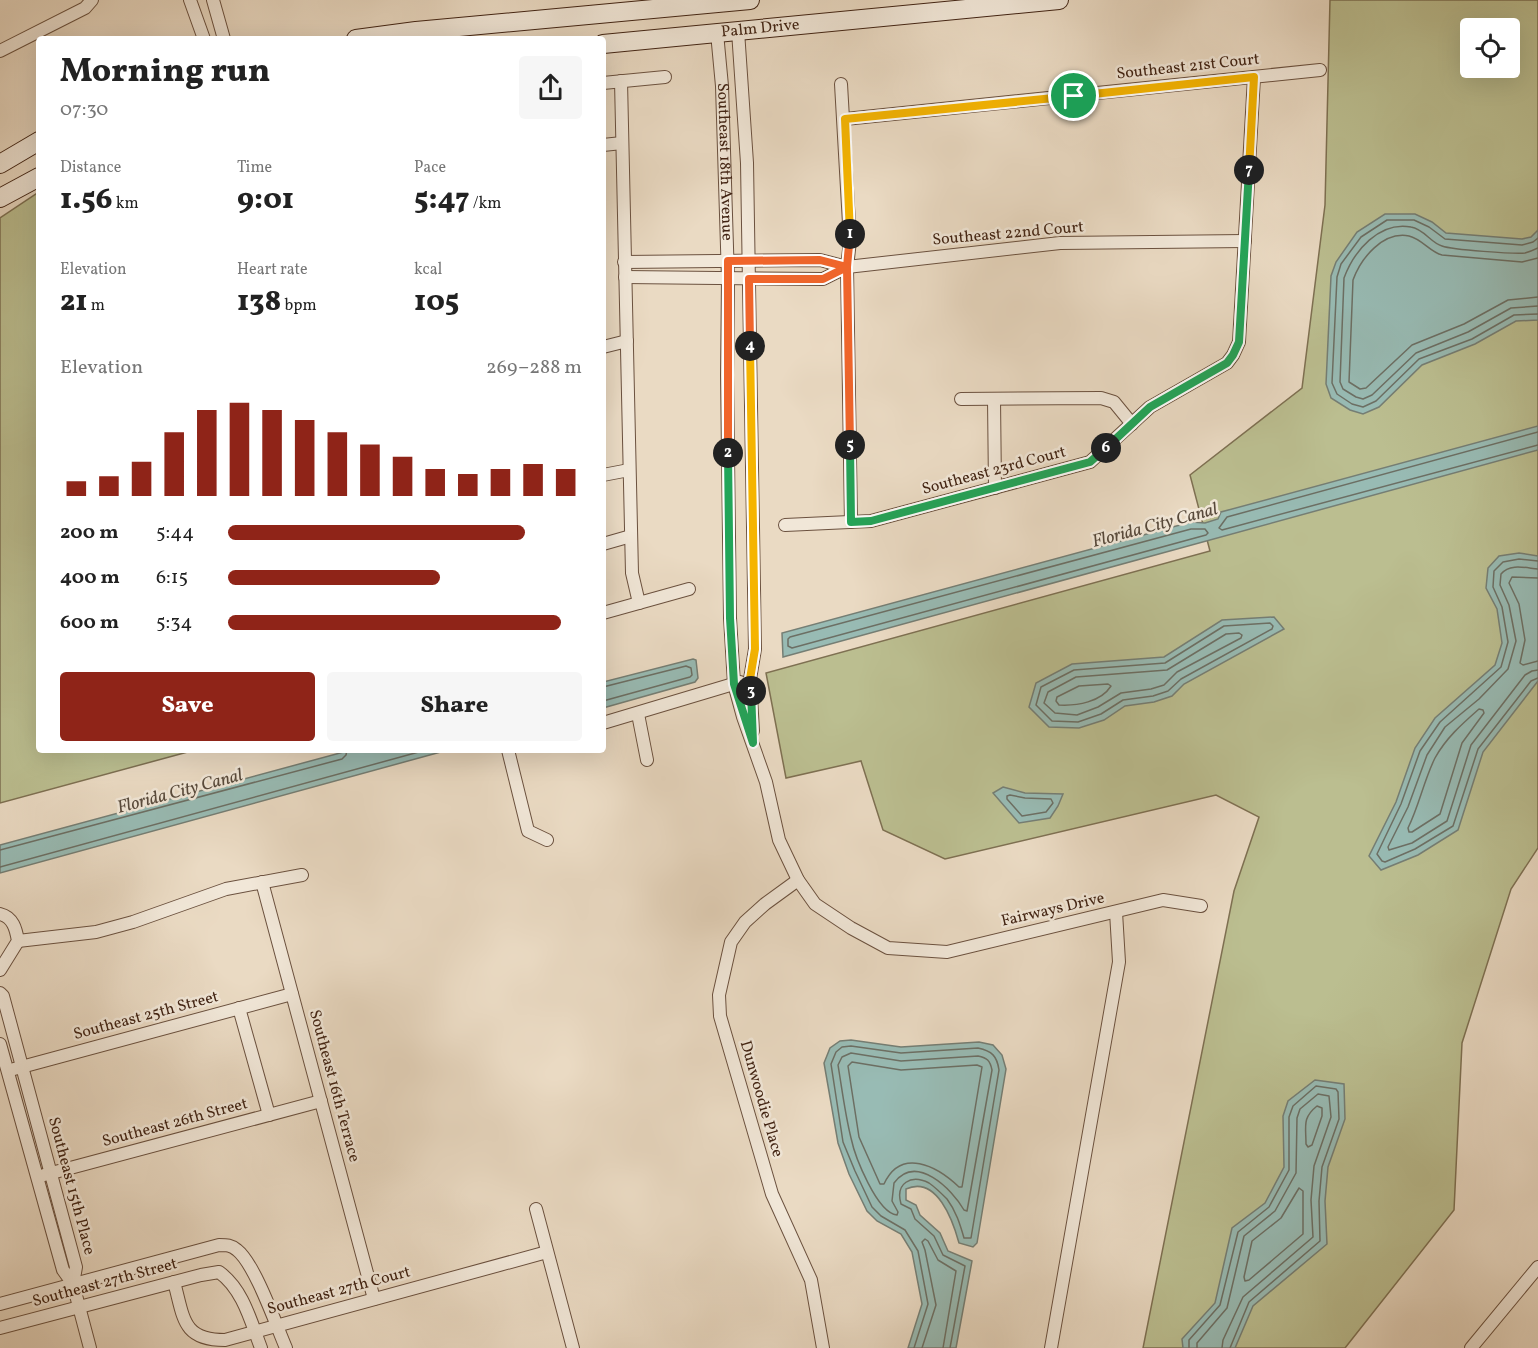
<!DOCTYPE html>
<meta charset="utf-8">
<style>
body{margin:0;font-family:Vollkorn,serif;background:#f6f6f6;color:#222;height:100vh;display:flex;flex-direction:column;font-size:22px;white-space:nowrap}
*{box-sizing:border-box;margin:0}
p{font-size:20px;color:#767676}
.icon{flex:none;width:33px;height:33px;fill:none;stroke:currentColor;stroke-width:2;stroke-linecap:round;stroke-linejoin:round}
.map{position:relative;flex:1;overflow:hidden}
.details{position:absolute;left:36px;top:36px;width:570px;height:717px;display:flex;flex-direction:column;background:#fff;border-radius:6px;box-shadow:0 6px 24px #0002}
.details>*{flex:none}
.controls{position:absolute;left:1460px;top:18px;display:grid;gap:12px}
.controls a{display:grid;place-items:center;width:60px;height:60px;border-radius:6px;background:#fff;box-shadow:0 6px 24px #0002;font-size:30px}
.pin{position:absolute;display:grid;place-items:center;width:51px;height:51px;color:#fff;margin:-26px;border:3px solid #fff;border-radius:50%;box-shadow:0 2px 6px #0007}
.km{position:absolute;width:30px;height:30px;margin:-15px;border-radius:50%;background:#222;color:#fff;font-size:16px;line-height:30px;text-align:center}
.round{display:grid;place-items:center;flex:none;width:63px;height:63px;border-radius:6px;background:#f6f6f6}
.summary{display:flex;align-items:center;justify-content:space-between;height:102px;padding:0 24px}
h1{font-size:33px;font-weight:800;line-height:45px}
.figures{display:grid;grid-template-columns:repeat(3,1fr);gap:9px;height:102px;padding:6px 24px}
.figures div{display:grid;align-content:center}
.figures b{font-size:30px;font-weight:800}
.figures small{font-size:16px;font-weight:400}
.figures p{font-size:16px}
.chart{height:168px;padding:12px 24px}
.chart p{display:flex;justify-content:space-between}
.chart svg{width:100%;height:108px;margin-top:6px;stroke:#8f2418;stroke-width:6}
.primary-button{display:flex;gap:12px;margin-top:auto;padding:12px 24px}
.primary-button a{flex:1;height:69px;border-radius:6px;background:#8f2418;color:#fff;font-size:24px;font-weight:800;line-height:69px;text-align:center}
.primary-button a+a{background:#f6f6f6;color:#222}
ul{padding:0 24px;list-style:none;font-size:20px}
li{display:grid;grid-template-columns:96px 72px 1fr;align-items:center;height:45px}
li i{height:15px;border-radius:8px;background:#8f2418}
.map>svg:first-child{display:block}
.green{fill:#bbbe90;stroke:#7e7052;stroke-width:1.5;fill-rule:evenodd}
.water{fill:#98bbb4;stroke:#757e74;stroke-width:1.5}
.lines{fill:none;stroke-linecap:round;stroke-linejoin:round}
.shore{stroke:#6c6f64;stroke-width:1.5}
.street-casing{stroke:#6b513f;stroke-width:14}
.secondary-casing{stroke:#412313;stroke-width:20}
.street{stroke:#f1e7d8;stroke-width:12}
.secondary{stroke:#f1e7d8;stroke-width:18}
.split-1-casing{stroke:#fff;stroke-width:12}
.split-2-casing{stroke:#fff;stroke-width:12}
.split-3-casing{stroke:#fff;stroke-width:12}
.split-4-casing{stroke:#fff;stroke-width:12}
.split-5-casing{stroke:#fff;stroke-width:12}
.split-6-casing{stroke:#fff;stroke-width:12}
.split-7-casing{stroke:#fff;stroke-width:12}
.split-8-casing{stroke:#fff;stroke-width:12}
.split-1{stroke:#f5b400;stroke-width:8}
.split-2{stroke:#f0652b;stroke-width:8}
.split-3{stroke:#22a559;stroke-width:8}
.split-4{stroke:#f5b400;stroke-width:8}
.split-5{stroke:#f0652b;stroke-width:8}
.split-6{stroke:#22a559;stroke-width:8}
.split-7{stroke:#22a559;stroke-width:8}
.split-8{stroke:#f5b400;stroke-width:8}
.labels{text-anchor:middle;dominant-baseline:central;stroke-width:5;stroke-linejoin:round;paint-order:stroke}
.street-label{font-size:16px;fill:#412313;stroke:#f1e7d8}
.water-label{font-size:18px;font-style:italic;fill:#57493b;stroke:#f1e7d8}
</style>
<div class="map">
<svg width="1538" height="1348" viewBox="0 0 1538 1348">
<rect width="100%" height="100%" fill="#eadac3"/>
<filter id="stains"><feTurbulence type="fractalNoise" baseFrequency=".00333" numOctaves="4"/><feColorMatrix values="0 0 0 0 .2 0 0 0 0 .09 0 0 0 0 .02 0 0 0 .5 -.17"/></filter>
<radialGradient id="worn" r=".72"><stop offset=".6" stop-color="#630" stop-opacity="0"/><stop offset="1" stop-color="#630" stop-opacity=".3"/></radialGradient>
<g class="green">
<path d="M1330 0H1538V848L1511 889 1462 1043 1454 1210 1345 1348H1143L1234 891 1259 817 1216 795 945 859 883 830 861 761 786 778 766 673 1210 551 1190 475 1302 388 1325 205ZM1470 28H1509V68H1470Z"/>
<path d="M39 192V750H195L0 803V218Z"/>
</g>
<g class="water">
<path d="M1385 214H1415L1432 222 1446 233 1522 239 1531 237 1538 230V320L1516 321 1475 344 1422 365 1379 407 1363 414 1350 410 1331 398 1326 384 1331 276 1336 262 1357 232Z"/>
<path d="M1538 426V450L783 657 782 633 1191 522 1205 523 1218 519 1221 512Z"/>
<path d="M1519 553 1538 556V681L1483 752 1458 830 1418 855 1381 870 1369 856 1396 802 1415 748 1435 718 1495 665 1502 643 1497 609 1486 588 1488 568 1499 556Z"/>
<path d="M1274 617 1284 629 1184 684 1172 696 1154 702 1125 706 1104 720 1079 728 1049 727 1029 707 1036 683 1072 664 1164 657 1222 620Z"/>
<path d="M693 659 696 660 698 678 695 682 603 708V682Z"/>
<path d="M351 750H448L0 873V845Z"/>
<path d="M1003 787 1025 793 1063 794 1058 806 1050 818 1019 823 993 793Z"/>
<path d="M851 1040 901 1047 979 1042 993 1045 1002 1055 1006 1069 977 1243 973 1247 959 1243C953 1221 937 1175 906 1189V1200L916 1205 920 1215 940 1233 948 1251 972 1261 956 1348H908L922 1304 912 1252 901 1234 877 1221 867 1211 849 1174 838 1143 824 1063 830 1048 840 1041Z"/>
<path d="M1315 1080 1344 1084 1345 1119 1328 1167 1325 1201 1327 1244 1253 1306 1235 1348H1183L1182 1339 1215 1303 1232 1228 1265 1203 1284 1167 1283 1116 1288 1101Z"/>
</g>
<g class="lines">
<g class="shore">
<path d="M1538 238 1533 242 1522 245 1445 239 1429 227 1414 220H1387L1361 237 1341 264 1337 277 1332 383 1337 394 1352 404 1363 407 1376 401 1419 359 1472 339 1514 315 1538 314"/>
<path d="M1538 248C1534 250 1529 252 1525 253 1514 254 1453 250 1442 246 1431 243 1424 229 1411 227 1379 221 1354 251 1344 278L1340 382 1343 389 1356 397 1363 399 1372 395 1416 353 1468 332 1511 308 1538 306"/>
<path d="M1538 258 1522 262 1442 255C1430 252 1422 239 1409 236 1383 231 1361 258 1353 280L1349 382 1360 389 1366 388 1412 345 1464 324 1508 300 1538 297"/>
<path d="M1538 432 1227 517 1219 528 1222 530 1538 445"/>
<path d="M1191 529H1205L1208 533 1206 535 792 648 788 646V639L790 637Z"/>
<path d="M1538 561 1519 559 1503 562 1494 571 1493 587 1502 607 1508 642 1501 667 1440 722 1420 751 1401 804 1377 854 1382 861 1385 862 1415 849 1453 826 1478 749 1531 681 1538 678"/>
<path d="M1538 569C1526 568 1510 563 1501 574L1500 585 1509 605 1516 641 1508 669 1479 699 1445 727 1427 755 1408 807 1388 847 1389 850 1412 843 1447 821 1471 745 1525 675 1532 671 1538 670"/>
<path d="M1538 578 1512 577 1509 583 1519 604 1525 640 1520 663 1523 665 1538 661"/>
<path d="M1270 623 1273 626 1272 629 1181 679 1168 691 1153 696 1123 700 1101 714 1078 722 1052 721 1036 705 1041 687 1074 670 1165 663 1224 626Z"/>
<path d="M1239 633 1242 635 1241 638 1177 672 1164 685 1151 689 1121 693 1098 707 1077 715 1055 713 1044 703 1048 692 1076 677 1167 670 1226 634Z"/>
<path d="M1108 684 1111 686C1101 702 1077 706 1059 705L1056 701 1057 697 1079 686Z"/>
<path d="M603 687 686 666 691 668 692 675 690 677 603 701"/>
<path d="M1479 709 1483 710 1484 713 1462 743 1440 814 1412 832H1409L1408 828C1419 806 1424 780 1435 758 1446 738 1462 724 1479 709Z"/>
<path d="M1010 795 1025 798 1051 799 1053 803 1046 812 1022 816 1007 799V796Z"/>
<path d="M0 850 342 759 346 755 347 750"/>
<path d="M0 867 426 750"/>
<path d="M851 1053 901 1061 978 1056C987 1058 990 1060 992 1070L967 1211 964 1210C952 1189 916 1153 894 1183L892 1201 898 1212 897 1215C877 1213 855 1157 851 1138 845 1114 842 1089 838 1065L842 1057Z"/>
<path d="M852 1062 901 1070 977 1065 982 1067 962 1187H959C937 1166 901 1147 884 1184H880L859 1137 848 1066Z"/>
<path d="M1317 1106 1322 1108V1116L1312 1145 1308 1147 1306 1144C1306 1126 1302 1118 1317 1106Z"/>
<path d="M1299 1188 1303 1191V1234L1249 1280 1245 1281 1244 1277 1252 1241 1281 1218Z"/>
<path d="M914 1348 928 1304 918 1251 905 1230 881 1216 872 1207 855 1171 843 1142 831 1064 836 1052 842 1047 851 1046 901 1053 978 1048C992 1051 997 1056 999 1070L971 1238H964C960 1224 956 1211 947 1199 942 1194 935 1187 929 1183 911 1174 895 1183 901 1204L911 1209 915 1219 934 1236 943 1255 965 1266 950 1348"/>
<path d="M922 1348 936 1305 925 1250 922 1242 925 1239 928 1241 938 1260 956 1271 943 1348"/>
<path d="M1189 1348V1340L1220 1305 1238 1232 1269 1207 1289 1170V1117L1293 1106 1316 1086 1336 1089 1338 1092 1339 1119 1322 1167 1319 1201 1320 1241 1249 1302 1230 1348"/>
<path d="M1197 1348V1343L1227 1308 1244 1236 1275 1211 1296 1173 1297 1118 1300 1109 1318 1094 1329 1096 1331 1117 1314 1166 1311 1200 1313 1237 1243 1297 1223 1340 1222 1348"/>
</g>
<defs>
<g id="street">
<path d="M190 0 204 39"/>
<path d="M213 0 224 39"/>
<path d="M738 31 747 163 755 649 750 679 753 731"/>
<path id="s1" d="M717 33 722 86 728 279 727 375 730 618 734 684 743 717 766 782 779 840 798 880 815 904 851 928 888 948 947 952 1163 900 1201 906"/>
<path d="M0 51 85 8 92 0"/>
<path d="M621 81 632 573 639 603"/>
<path d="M603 83 665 77"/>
<path d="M841 84 850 241 847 267 851 522"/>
<path d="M845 119 1320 70"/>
<path d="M603 145 622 143"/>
<path d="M624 262 820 260 847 267 1060 243 1245 241"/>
<path d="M625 277 823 279 847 267"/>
<path d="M603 347 627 341"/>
<path d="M961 399 1101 398 1114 402 1132 424"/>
<path d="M994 399 995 488"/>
<path d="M603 475 629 470"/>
<path d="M785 525 871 521 1090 462 1150 407 1227 363 1233 355 1239 342 1254 77"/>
<path d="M603 544 631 536"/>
<path d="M603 613 689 589"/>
<path d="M638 714 647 760"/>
<path d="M603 723 740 682"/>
<path d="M508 750 528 831 547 840"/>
<path d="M798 880 765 904 745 922 731 942 719 995 720 1016 772 1194 811 1280 823 1348"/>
<path d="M262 882 374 1299"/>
<path d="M0 914C13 917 16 929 18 941L0 970"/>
<path d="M18 941 96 932 133 922 226 889 302 875"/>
<path d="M0 993 3 996 76 1267 73 1284"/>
<path d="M239 1008 269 1115"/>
<path d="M0 1044 63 1270 73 1284 90 1348"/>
<path d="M14 1069 292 994"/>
<path d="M44 1175 321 1101"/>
<path d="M536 1209 573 1348"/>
<path d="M174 1282C184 1318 182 1340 225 1340L547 1252"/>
<path d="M0 1304 219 1245C227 1245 231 1245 237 1250 255 1264 276 1325 286 1348"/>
<path d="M0 1328 201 1275 219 1272C243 1289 251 1322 261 1348"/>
<path d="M1051 1348 1119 962 1116 912"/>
<path d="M1471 1348 1538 1267"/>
</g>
<g id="secondary">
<path d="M356 39 416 31 750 0"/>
<path id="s2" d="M603 44 1059 0"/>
<path d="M0 164 39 141"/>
<path d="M0 198 39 177"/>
</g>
</defs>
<use href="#street" class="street-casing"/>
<use href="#secondary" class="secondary-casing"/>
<use href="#street" class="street"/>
<use href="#secondary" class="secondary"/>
</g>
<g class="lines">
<defs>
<path id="split-1" d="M850 234 845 119 1074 96"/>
<path id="split-2" d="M728 453V261L820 260 847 267 850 234"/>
<path id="split-3" d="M728 453 730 618 734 684 753 743 751 691"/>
<path id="split-4" d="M750 346 755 649 750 679 751 691"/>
<path id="split-5" d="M750 346 749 279H823L847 267 850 445"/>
<path id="split-6" d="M850 445 851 522 871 521 1090 462 1106 448"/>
<path id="split-7" d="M1106 448 1150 407 1227 363 1233 355 1239 342 1249 170"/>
<path id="split-8" d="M1074 96 1254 77 1249 170"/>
</defs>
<use href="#split-1" class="split-1-casing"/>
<use href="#split-2" class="split-2-casing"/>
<use href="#split-3" class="split-3-casing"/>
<use href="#split-4" class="split-4-casing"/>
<use href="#split-5" class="split-5-casing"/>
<use href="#split-6" class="split-6-casing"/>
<use href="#split-7" class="split-7-casing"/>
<use href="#split-8" class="split-8-casing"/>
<use href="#split-1" class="split-1"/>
<use href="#split-2" class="split-2"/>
<use href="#split-3" class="split-3"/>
<use href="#split-4" class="split-4"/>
<use href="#split-5" class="split-5"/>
<use href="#split-6" class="split-6"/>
<use href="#split-7" class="split-7"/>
<use href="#split-8" class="split-8"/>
</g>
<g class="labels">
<g class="street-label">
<text stroke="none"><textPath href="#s2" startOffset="158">Palm Drive</textPath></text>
<text transform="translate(1188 67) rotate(-6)">Southeast 21st Court</text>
<text stroke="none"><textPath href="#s1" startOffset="129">Southeast 18th Avenue</textPath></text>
<text transform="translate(1008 234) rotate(-5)">Southeast 22nd Court</text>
<text transform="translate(994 471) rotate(-15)">Southeast 23rd Court</text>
<text transform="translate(1053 910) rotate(-13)">Fairways Drive</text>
<text transform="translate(146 1016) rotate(-15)">Southeast 25th Street</text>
<text transform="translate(334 1086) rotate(75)">Southeast 16th Terrace</text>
<text transform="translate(761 1099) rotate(74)">Dunwoodie Place</text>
<text transform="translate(175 1123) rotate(-15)">Southeast 26th Street</text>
<text transform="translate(71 1186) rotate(75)">Southeast 15th Place</text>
<text transform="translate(105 1283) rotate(-15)">Southeast 27th Street</text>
<text transform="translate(339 1291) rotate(-15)">Southeast 27th Court</text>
</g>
<g class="water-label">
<text transform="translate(1155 526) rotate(-15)">Florida City Canal</text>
<text transform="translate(180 792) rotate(-15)">Florida City Canal</text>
</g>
</g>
<rect width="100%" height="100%" filter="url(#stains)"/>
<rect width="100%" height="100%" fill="url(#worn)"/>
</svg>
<div class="controls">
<a><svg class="icon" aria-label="locate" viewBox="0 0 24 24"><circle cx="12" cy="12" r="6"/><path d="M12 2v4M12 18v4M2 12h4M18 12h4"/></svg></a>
</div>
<div class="pin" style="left:1074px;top:96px;background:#1e9e55"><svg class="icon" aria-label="arrive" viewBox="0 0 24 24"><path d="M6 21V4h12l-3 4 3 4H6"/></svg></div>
<b class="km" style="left:850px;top:234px">1</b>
<b class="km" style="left:728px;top:453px">2</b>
<b class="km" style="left:751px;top:691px">3</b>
<b class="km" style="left:750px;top:346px">4</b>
<b class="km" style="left:850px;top:445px">5</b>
<b class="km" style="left:1106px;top:448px">6</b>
<b class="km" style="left:1249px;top:170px">7</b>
<section class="details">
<div class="summary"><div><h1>Morning run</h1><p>07:30</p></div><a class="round"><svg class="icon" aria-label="share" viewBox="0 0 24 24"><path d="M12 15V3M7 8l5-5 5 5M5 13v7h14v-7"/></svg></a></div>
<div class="figures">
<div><p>Distance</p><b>1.56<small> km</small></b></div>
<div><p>Time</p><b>9:01</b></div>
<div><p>Pace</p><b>5:47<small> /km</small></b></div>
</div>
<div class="figures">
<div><p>Elevation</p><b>21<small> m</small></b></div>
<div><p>Heart rate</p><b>138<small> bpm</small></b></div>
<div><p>kcal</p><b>105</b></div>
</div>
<div class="chart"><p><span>Elevation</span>269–288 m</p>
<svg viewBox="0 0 160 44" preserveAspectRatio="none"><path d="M5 44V38M15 44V36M25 44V30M35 44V18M45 44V9M55 44V6M65 44V9M75 44V13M85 44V18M95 44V23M105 44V28M115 44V33M125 44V35M135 44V33M145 44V31M155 44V33"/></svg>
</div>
<ul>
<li><b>200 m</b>5:44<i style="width:84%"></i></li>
<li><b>400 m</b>6:15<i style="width:60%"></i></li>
<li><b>600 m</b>5:34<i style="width:94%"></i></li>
</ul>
<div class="primary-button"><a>Save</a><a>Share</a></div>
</section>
</div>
